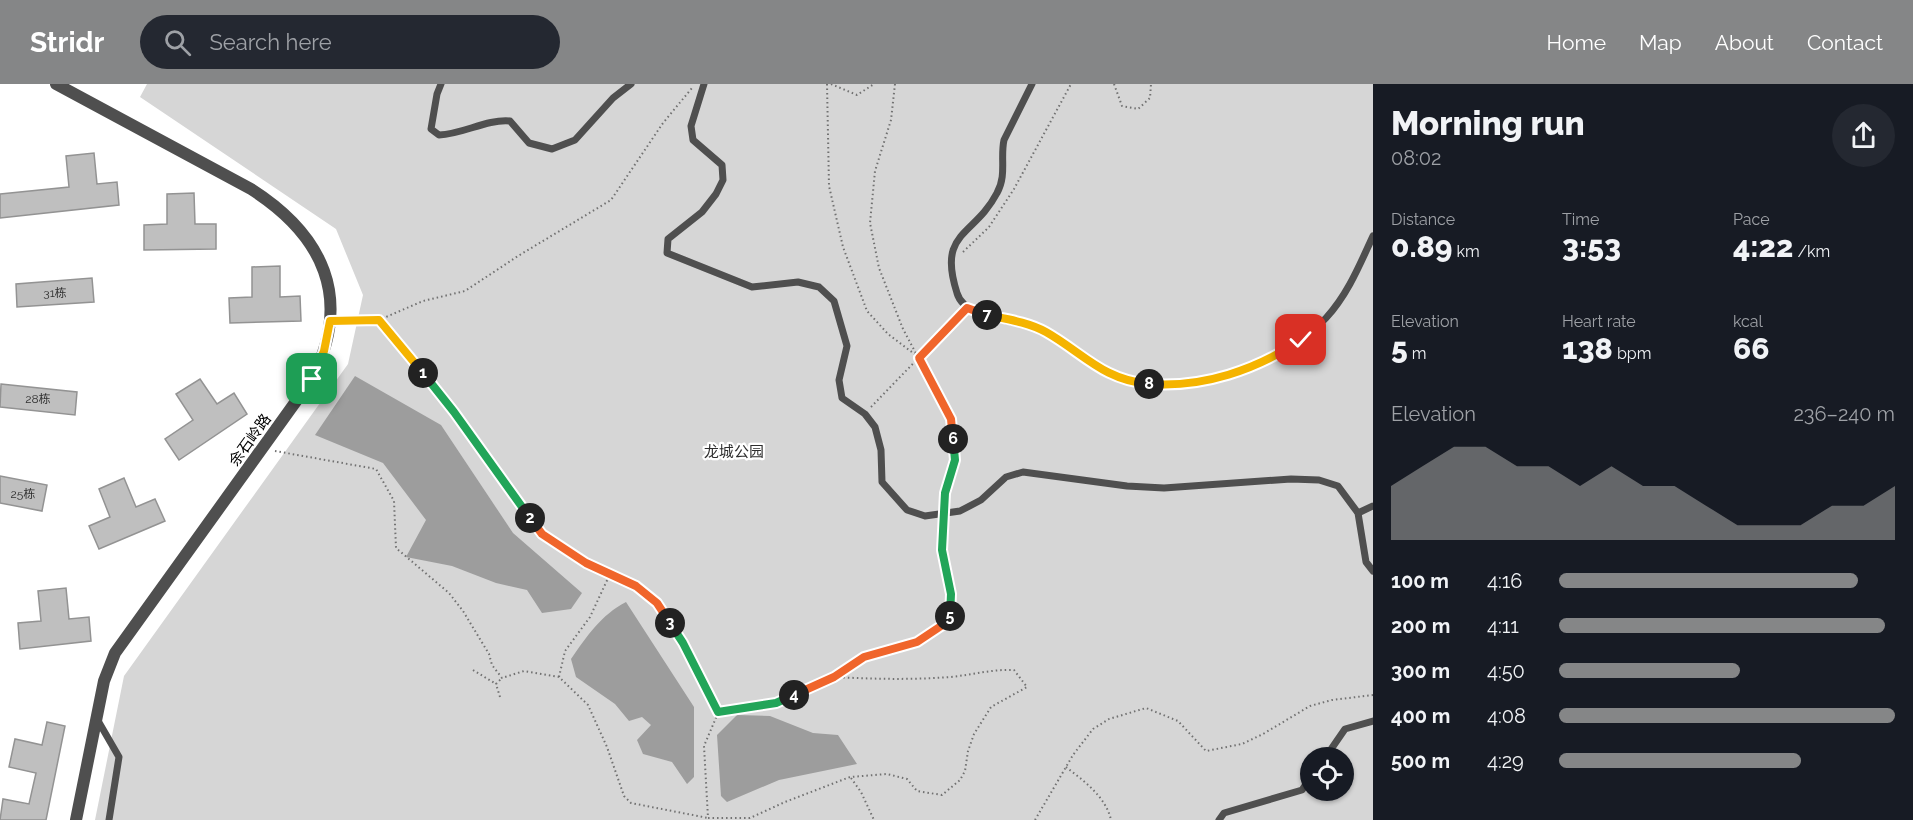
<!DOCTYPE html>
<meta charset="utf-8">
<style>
body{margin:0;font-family:Raleway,"Noto Sans SC",sans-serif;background:#242831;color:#f1f3f6;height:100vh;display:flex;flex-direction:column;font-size:22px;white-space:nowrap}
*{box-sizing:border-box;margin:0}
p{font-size:20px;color:#9ea1a6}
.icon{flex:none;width:33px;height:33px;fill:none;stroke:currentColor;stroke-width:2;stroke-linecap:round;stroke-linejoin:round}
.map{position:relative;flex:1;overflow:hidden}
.side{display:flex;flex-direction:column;background:#171b24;width:540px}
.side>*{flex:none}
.buttons{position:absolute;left:1300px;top:663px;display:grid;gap:12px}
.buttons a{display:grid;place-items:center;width:54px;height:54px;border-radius:50%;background:#171b24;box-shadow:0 2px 4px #0004;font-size:30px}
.pin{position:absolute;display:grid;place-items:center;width:51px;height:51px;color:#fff;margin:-26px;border-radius:12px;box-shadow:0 3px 9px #0006}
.km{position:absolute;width:30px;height:30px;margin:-15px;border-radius:50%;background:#222;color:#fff;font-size:16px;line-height:30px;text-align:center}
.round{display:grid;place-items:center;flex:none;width:63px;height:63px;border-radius:32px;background:#242831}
.head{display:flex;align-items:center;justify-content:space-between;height:102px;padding:0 18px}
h1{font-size:33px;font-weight:800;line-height:45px}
.figures{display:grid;grid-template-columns:repeat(3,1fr);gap:9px;height:102px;padding:6px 18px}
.figures div{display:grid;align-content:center}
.figures b{font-size:30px;font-weight:800}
.figures small{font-size:16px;font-weight:400}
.figures p{font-size:16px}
.chart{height:168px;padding:12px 18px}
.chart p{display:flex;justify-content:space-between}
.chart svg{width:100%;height:108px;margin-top:6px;fill:#858687;opacity:.7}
ul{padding:0 18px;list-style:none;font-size:20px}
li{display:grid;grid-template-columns:96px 72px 1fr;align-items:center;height:45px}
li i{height:15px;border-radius:8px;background:#858687}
header{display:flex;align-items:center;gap:36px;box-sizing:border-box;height:84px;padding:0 30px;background:#858687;color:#fff}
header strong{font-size:28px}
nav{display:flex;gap:33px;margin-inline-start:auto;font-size:21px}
.search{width:420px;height:54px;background:#242831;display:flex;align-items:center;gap:15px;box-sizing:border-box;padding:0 21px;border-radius:33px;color:#9ea1a6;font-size:22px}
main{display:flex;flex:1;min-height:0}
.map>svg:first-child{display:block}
.green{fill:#d6d6d6;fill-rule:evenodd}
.water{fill:#9d9d9d}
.building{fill:#bfbfbf;stroke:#939393;stroke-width:1.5}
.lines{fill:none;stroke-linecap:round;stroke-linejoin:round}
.path{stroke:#717171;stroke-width:2;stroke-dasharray:1.5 3;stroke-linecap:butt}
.service{stroke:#4f4f4f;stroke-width:7}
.minor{stroke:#4f4f4f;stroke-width:12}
.split-1-casing{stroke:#fff;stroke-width:12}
.split-2-casing{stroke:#fff;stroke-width:12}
.split-3-casing{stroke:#fff;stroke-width:12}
.split-4-casing{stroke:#fff;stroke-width:12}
.split-5-casing{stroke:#fff;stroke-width:12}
.split-6-casing{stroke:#fff;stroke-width:12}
.split-7-casing{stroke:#fff;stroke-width:12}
.split-8-casing{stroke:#fff;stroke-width:12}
.split-9-casing{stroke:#fff;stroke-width:12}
.split-1{stroke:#f5b400;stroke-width:8}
.split-2{stroke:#22a559;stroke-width:8}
.split-3{stroke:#f0652b;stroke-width:8}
.split-4{stroke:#22a559;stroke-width:8}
.split-5{stroke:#f0652b;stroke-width:8}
.split-6{stroke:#22a559;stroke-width:8}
.split-7{stroke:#f0652b;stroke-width:8}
.split-8{stroke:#f5b400;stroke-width:8}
.split-9{stroke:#f5b400;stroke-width:8}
.labels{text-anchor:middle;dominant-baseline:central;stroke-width:4.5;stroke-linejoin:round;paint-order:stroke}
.number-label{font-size:12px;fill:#303030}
.street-label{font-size:15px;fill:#000;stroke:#fff}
.park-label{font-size:15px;fill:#2d2d2d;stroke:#fff}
</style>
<header>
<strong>Stridr</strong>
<div class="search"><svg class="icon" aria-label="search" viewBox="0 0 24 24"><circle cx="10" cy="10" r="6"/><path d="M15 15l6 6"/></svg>Search here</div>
<nav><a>Home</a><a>Map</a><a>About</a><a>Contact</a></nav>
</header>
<main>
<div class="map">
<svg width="1373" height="736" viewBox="0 0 1373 736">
<rect width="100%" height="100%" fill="#fff"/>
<path class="green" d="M147 0H1373V736H95L124 592 348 280 363 211 336 145 140 13ZM1311 674H1344V706H1311Z"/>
<g class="water">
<path d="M355 292 441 341 513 449 582 509 571 525 542 529 527 506 496 499 452 482 406 473 426 436 383 379 315 351Z"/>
<path d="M626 518 694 623V693L687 700 672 678 643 670 637 656 651 641 642 633 629 637 615 620 576 593 571 575C587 552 601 531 626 518Z"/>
<path d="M737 631 770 632 813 649 838 651 857 680 779 696 727 718 721 712 717 651Z"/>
</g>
<g class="building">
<path d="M94 69 97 100 117 98 119 121 0 134V110L69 103 66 72Z"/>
<path d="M194 109 195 140H216V165L144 166V141L167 140V110Z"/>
<path d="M280 182V213L300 212 301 237 230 239 229 214 252 213V183Z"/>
<path d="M92 194 94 218 17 223 16 200Z"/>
<path d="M200 295 217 320 234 309 247 330 179 376 165 355 193 336 176 310Z"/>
<path d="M1 300 77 308 75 331 0 323Z"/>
<path d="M0 392 47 401 42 427 0 419Z"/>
<path d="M124 394 136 423 155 415 165 437 99 465 89 442 110 433 99 405Z"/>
<path d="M66 504 69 535 89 533 91 557 20 565 18 539 41 537 38 507Z"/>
<path d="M47 638 65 642 46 736H0L3 715 29 720 36 689 9 683 15 655 42 661Z"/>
</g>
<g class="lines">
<g class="path">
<path d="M827 0 829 102 843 163 867 227 888 250 917 272"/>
<path d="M831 0 857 11 874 0"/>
<path d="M895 0 891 36 875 87 870 139 879 184 903 245 951 335 955 376 945 409 944 422"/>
<path d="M1114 0 1122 22 1138 25 1150 14 1151 0"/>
<path d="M963 168 989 143 1014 105 1071 0"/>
<path d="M379 236 454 328 541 450 586 479 636 502 657 519 683 559 718 628 776 619 834 593 864 573 917 558 950 536 951 510 942 466 943 439"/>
<path d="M342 237 379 236 423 217 465 207 518 172 611 116 663 39 692 4"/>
<path d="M871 323 961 230"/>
<path d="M275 367 376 385 394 417 396 464 449 509 463 527 489 570 492 581 502 594 524 587 559 593 588 621 607 663 624 712 631 719 708 734"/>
<path d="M473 586 496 600"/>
<path d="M559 593 565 567 590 533 610 490"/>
<path d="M500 613 496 600 502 594"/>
<path d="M718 629 704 662 708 734H750L785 718 850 693 887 690 907 695 917 707 942 711 960 696 965 687 968 667 974 650 991 623 1027 603 1014 586C992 585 972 591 950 593 911 596 873 595 834 593"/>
<path d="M1066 683C1084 697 1106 713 1111 736"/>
<path d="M851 694 861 708 874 736"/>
<path d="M1035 736 1073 671 1093 645 1109 635 1146 624 1178 637 1206 667 1242 660 1263 650 1310 622 1332 616 1373 611"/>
</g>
<g class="service">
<path d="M441 0 437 10 431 45 439 51C464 50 486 35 510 37L529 59 552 65 575 56 613 14 631 0"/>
<path d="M704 0 691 42 693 56 722 81 723 96 716 110 702 128 668 155 667 169 752 203 798 198 819 203 834 217 847 262 839 296 842 314 865 330 875 343 881 366 882 398 907 426 925 432 960 427 981 416 1006 393 1023 388 1127 402 1164 404 1291 395 1319 396 1338 402 1358 429 1366 478 1373 487"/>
<path d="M1032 0 1004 56C1000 74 1007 91 997 109 974 153 937 147 957 209 964 235 1015 236 1037 244 1068 256 1090 284 1122 295 1182 316 1284 280 1326 234 1348 210 1360 180 1373 152"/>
<path d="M1358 429 1373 422"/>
<path d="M97 635 119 673 109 736"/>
<path d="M1325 674 1345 645 1373 637"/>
<path d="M1219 736 1224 729 1302 706 1311 693"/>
</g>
<path class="minor" d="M56 0 251 105C323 151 353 214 312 295L115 569 104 597 76 736"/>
</g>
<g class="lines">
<defs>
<path id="split-1" d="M312 295 324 267 330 237 379 236 423 289"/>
<path id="split-2" d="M423 289 454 328 530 434"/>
<path id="split-3" d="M530 434 542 450 586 479 636 502 657 519 670 539"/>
<path id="split-4" d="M670 539 683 559 718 628 776 619 794 611"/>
<path id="split-5" d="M794 611 834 593 864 573 917 558 950 536V532"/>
<path id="split-6" d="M950 532 951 510 942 466 945 409 955 376 953 355"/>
<path id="split-7" d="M953 355 951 335 919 274 967 224 987 231"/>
<path id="split-8" d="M987 231C1006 235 1028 238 1046 248 1083 269 1103 296 1149 300"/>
<path id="split-9" d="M1149 300C1203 304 1256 286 1301 256"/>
</defs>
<use href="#split-1" class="split-1-casing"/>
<use href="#split-2" class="split-2-casing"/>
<use href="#split-3" class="split-3-casing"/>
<use href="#split-4" class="split-4-casing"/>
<use href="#split-5" class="split-5-casing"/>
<use href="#split-6" class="split-6-casing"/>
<use href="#split-7" class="split-7-casing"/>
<use href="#split-8" class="split-8-casing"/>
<use href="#split-9" class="split-9-casing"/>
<use href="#split-1" class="split-1"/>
<use href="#split-2" class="split-2"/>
<use href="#split-3" class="split-3"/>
<use href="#split-4" class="split-4"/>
<use href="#split-5" class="split-5"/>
<use href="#split-6" class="split-6"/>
<use href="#split-7" class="split-7"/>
<use href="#split-8" class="split-8"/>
<use href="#split-9" class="split-9"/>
</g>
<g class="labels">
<g class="number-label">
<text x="55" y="209">31栋</text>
<text x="38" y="315">28栋</text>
<text x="23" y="410">25栋</text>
</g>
<g class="street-label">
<text transform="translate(250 356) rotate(-54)">余石岭路</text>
</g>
<g class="park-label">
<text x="734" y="368">龙城公园</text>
</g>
</g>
</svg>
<div class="buttons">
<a><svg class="icon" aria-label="locate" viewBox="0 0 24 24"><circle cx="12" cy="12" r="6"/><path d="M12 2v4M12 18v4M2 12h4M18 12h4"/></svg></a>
</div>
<div class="pin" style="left:312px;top:295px;background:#1e9e55"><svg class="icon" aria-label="arrive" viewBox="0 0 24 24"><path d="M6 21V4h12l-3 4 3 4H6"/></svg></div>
<div class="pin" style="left:1301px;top:256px;background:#d93025"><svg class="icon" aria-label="check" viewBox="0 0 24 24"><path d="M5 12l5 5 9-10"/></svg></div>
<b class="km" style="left:423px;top:289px">1</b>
<b class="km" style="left:530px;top:434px">2</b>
<b class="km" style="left:670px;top:539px">3</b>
<b class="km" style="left:794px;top:611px">4</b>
<b class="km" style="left:950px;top:532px">5</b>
<b class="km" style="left:953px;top:355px">6</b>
<b class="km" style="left:987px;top:231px">7</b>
<b class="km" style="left:1149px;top:300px">8</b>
</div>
<section class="side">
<div class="head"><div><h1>Morning run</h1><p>08:02</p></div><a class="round"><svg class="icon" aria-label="share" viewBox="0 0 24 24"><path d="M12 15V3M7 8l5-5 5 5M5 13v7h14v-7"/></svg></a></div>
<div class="figures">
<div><p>Distance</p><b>0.89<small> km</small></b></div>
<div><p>Time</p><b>3:53</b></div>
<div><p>Pace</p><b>4:22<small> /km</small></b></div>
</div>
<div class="figures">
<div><p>Elevation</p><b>5<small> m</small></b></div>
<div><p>Heart rate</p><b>138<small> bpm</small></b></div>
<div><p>kcal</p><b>66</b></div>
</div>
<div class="chart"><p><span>Elevation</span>236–240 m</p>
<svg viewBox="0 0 160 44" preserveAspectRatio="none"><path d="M0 44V22L10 14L20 6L30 6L40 14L50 14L60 22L70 14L80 22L90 22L100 30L110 38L120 38L130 38L140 30L150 30L160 22V44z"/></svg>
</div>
<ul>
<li><b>100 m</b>4:16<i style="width:89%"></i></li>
<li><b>200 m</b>4:11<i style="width:97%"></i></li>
<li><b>300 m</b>4:50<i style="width:54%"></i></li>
<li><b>400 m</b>4:08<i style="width:100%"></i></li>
<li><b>500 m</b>4:29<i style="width:72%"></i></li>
</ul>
</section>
</main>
